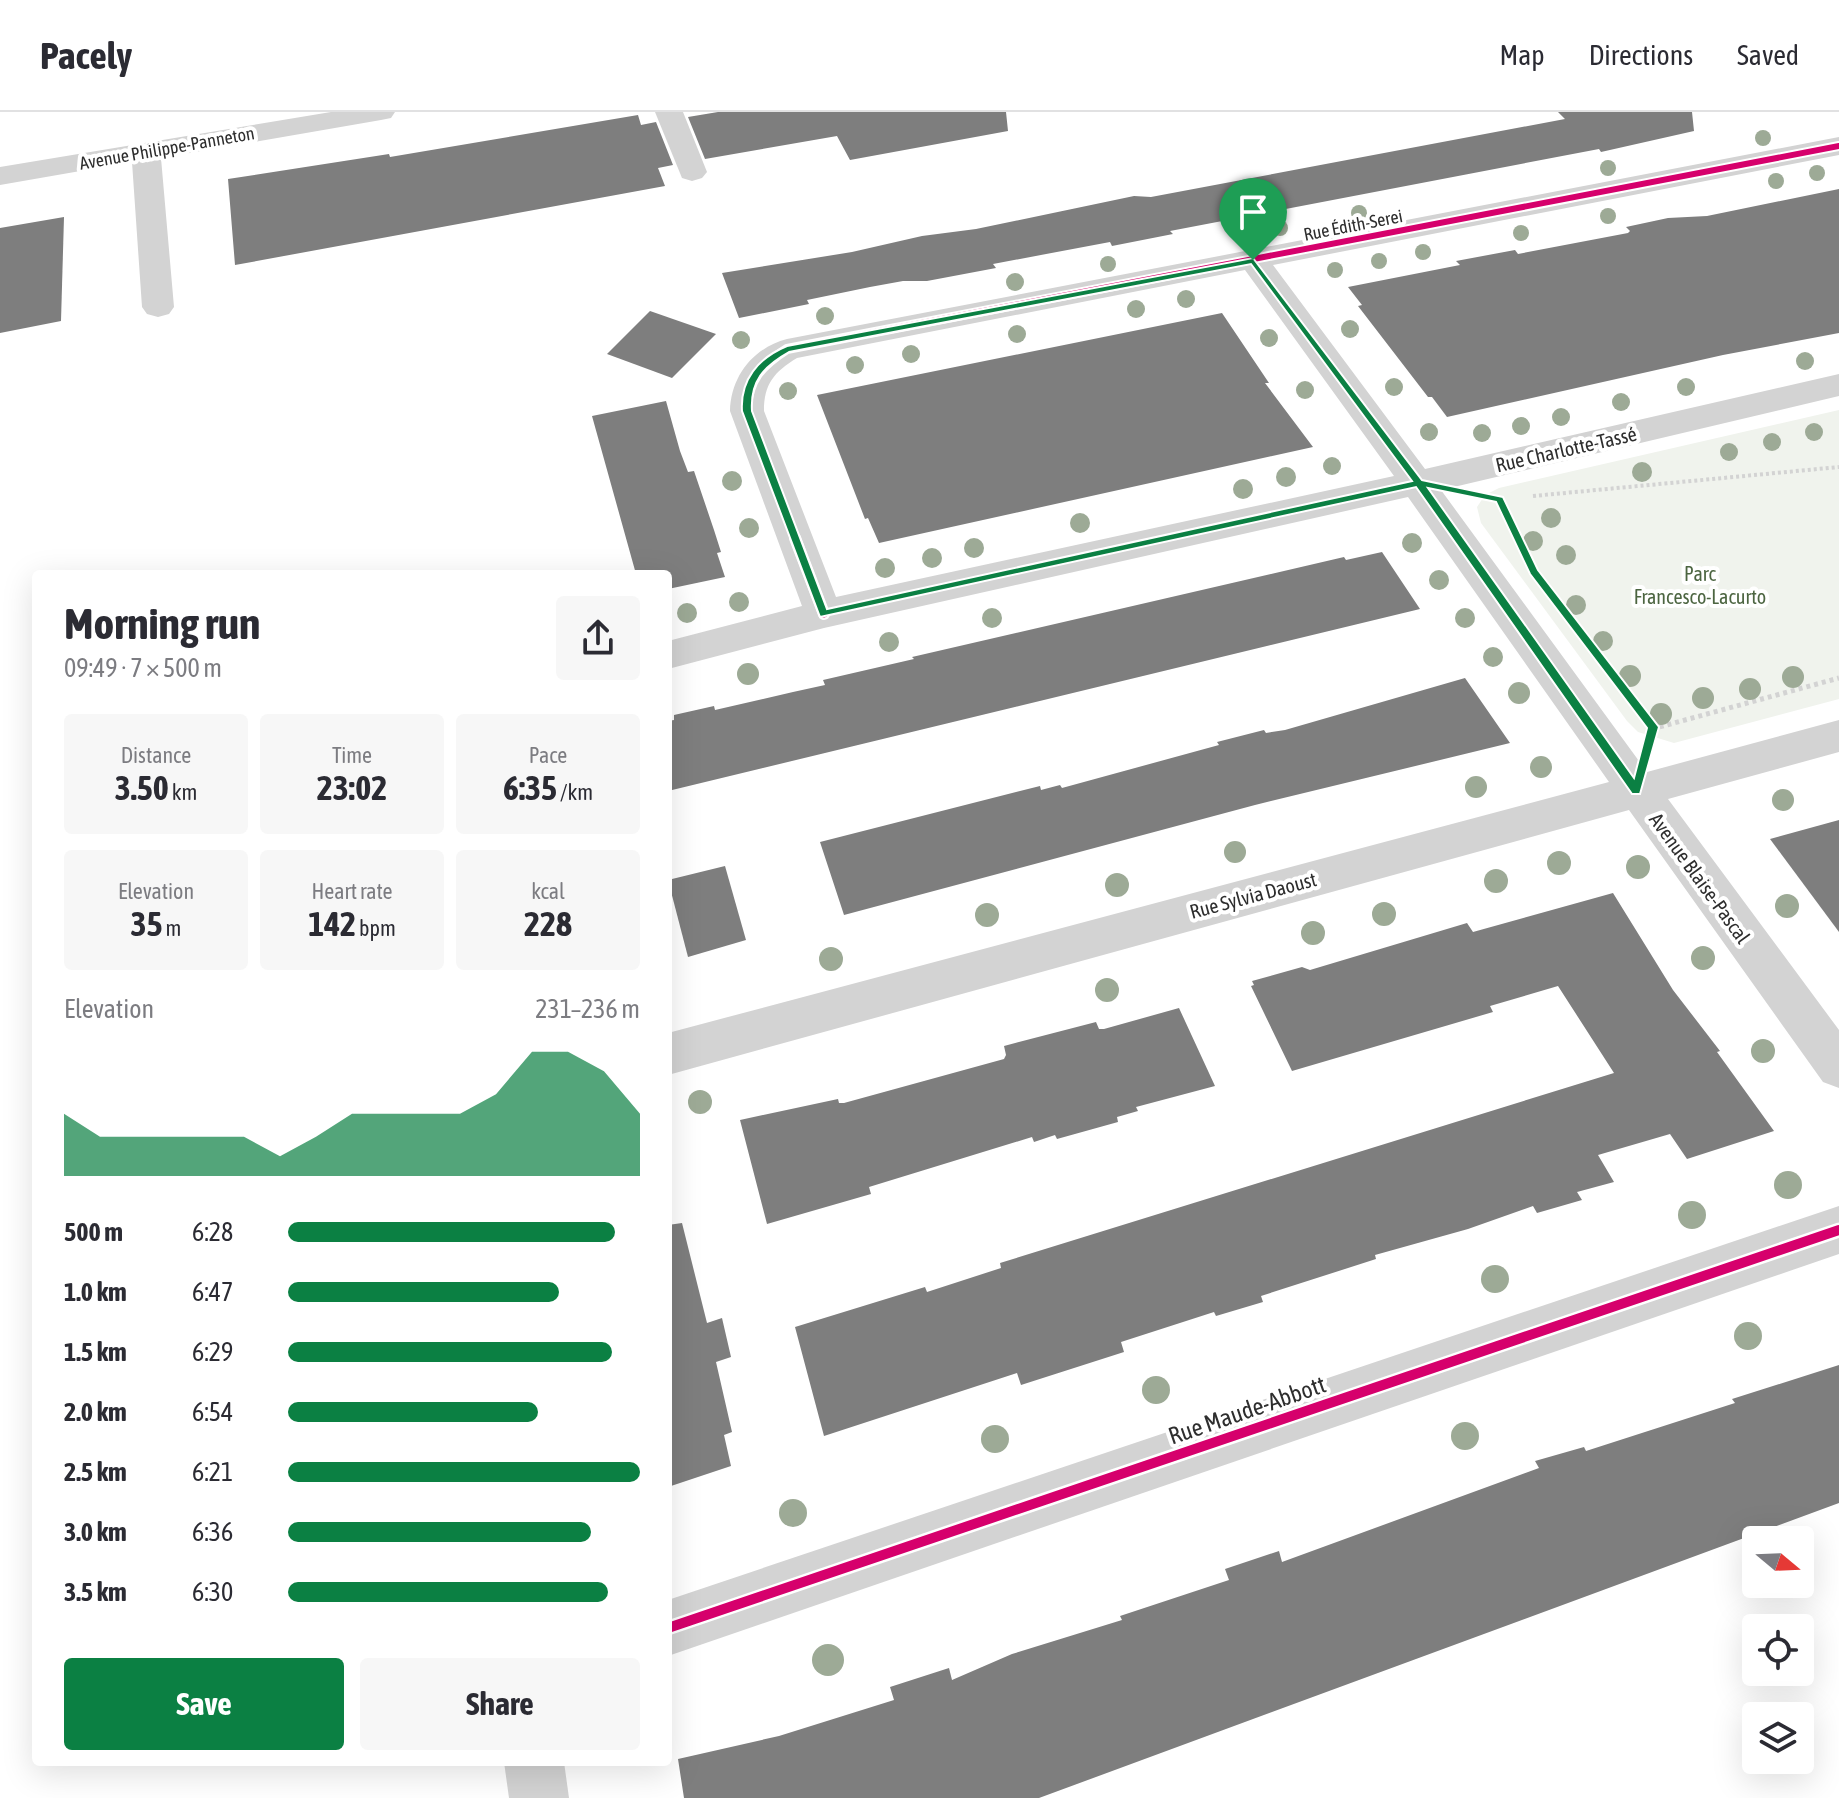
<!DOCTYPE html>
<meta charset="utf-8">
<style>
body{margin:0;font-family:"Asap Condensed",sans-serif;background:#f7f7f7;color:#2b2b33;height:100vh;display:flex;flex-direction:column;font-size:30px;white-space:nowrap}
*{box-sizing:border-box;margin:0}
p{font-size:26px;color:#7c7c81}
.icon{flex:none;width:44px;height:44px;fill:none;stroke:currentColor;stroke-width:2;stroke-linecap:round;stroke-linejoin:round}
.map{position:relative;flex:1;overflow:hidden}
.details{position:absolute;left:32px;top:458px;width:640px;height:1196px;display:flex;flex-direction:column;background:#fff;border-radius:8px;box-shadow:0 8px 32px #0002}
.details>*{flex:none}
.needle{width:52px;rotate:109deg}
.buttons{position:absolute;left:1742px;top:1414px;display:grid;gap:16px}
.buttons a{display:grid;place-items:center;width:72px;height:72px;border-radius:8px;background:#fff;box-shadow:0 8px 32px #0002;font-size:40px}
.pin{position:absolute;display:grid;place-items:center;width:68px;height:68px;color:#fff;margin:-82px -34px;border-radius:50% 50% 50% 0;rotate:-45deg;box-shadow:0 0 8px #0007}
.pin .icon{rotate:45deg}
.round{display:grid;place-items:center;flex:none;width:84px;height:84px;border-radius:8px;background:#f7f7f7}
.overview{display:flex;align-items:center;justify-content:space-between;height:136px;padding:0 32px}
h1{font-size:44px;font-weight:700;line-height:60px}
.figures{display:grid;grid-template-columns:repeat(3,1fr);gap:12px;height:136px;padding:8px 32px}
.figures div{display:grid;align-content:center;border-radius:8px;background:#f7f7f7;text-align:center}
.figures b{font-size:34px;font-weight:700}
.figures small{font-size:22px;font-weight:400}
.figures p{font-size:22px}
.chart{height:224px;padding:16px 32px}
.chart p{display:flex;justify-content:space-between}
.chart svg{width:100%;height:144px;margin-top:8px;fill:#0b8043;opacity:.7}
.cta{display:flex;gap:16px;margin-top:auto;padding:16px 32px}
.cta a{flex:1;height:92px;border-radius:8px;background:#0b8043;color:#fff;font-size:32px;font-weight:700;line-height:92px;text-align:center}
.cta a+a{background:#f7f7f7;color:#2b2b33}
ul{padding:0 32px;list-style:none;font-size:26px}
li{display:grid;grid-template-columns:128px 96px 1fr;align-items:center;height:60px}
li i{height:20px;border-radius:10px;background:#0b8043}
header{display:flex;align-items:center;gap:48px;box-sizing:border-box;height:112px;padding:0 40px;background:#fff;border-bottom:2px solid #e1e1e2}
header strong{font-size:38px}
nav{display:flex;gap:44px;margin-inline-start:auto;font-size:28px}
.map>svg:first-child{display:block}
.green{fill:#f0f3ed}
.building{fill:#7e7e7e}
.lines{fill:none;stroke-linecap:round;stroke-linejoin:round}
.path-far1{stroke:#d3d3d3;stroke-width:4;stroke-dasharray:3 3;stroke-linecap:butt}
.path{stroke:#d3d3d3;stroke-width:5;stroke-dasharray:4 4;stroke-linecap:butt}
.street{fill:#d3d3d3;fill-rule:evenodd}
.cycleway-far2-casing{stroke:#fff;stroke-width:10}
.cycleway-far1-casing{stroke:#fff;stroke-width:12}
.cycleway-casing{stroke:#fff;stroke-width:15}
.cycleway-far2{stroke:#d6006c;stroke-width:6}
.cycleway-far1{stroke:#d6006c;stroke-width:7}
.cycleway{stroke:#d6006c;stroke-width:10}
.tree{fill:#9daa96}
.route{fill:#0b8043;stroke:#fff;stroke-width:2;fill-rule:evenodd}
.labels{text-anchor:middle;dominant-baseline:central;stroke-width:8;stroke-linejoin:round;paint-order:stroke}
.far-street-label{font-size:18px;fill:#2e2e2e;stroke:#fff}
.street-label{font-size:20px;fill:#2e2e2e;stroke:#fff}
.park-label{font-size:20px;fill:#4c6541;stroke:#fff}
.near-street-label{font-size:24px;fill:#2e2e2e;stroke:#fff}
</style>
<header>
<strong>Pacely</strong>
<nav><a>Map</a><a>Directions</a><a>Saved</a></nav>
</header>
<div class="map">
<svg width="1839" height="1686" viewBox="0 0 1839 1686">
<rect width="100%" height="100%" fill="#fff"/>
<path class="green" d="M1839 298V587L1674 631 1638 620 1627 609 1481 411 1477 395 1485 383 1499 376Z"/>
<g class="building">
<path d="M718 0H1006L1008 19 850 48 837 24 705 47 688 5Z"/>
<path d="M1558 0H1692L1694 19 1601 40 1599 37 1170 119 1173 122 1112 134 1110 130 993 152 996 156 927 169H903L870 175 807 188 809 192 739 206 722 161 852 140 922 124 976 117 1134 84 1151 85 1565 7Z"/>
<path d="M638 3 641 13 656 10 673 53 658 56 665 74 235 153 228 67 389 42 390 45Z"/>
<path d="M1839 77V221L1723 243 1447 305 1432 285H1428L1358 194 1362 193 1348 175 1460 153 1456 149 1515 138 1518 142 1628 121 1630 119 1626 115 1668 106 1707 104Z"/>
<path d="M64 105 61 209 0 221V116Z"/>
<path d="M650 199 716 222 672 266 607 242Z"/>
<path d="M1222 201 1269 271H1265L1313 335 879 431 868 406 865 407 817 283Z"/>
<path d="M666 289 680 339 688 360 694 359 714 418 721 440 717 441 725 465 668 477V462H636L592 304Z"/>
<path d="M1382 440 1420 497 668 679V609L674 608V603L714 594 715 598 793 580 825 573 823 568 914 547 912 545 1344 445 1346 448Z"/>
<path d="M1465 566 1510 631 1255 693 844 803 820 730 1040 674 1041 678 1060 673 1062 676 1219 633 1217 630 1264 618 1266 621 1285 618Z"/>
<path d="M1839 708V820L1770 727Z"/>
<path d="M725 754 746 828 688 845 668 768Z"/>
<path d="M1613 781 1673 878 1720 939 1717 940 1774 1019 1687 1047 1670 1022 1598 1043 1614 1070 1577 1080 1582 1088 1537 1101 1533 1094 1468 1117 1375 1143 1376 1147 1261 1184 1263 1190 1216 1204 1214 1200 1121 1230 1124 1240 1021 1273 1017 1261 824 1324 795 1215 925 1175 927 1180 1001 1156 1000 1151 1614 961 1558 874 1490 894 1493 900 1292 959 1251 874 1254 873 1252 869 1302 855 1310 858 1467 811 1473 820Z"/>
<path d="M1179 896 1215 974 1136 995 1138 999 1117 1005 1118 1010 1057 1027 1055 1023 1034 1030 1032 1025 869 1075 871 1082 767 1112 740 1008 838 987 839 991H844L1004 947 1006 943 1004 934 1096 910 1099 917H1104Z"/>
<path d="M682 1111 707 1211 722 1206 731 1245 716 1250 732 1320 724 1323 731 1354 668 1375V1113Z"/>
<path d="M1839 1253V1391L1039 1686H684L678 1647 779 1624 894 1588 890 1575 949 1556 952 1568 1012 1542 1122 1508 1120 1504 1229 1468 1225 1457 1279 1439 1282 1450 1539 1356 1535 1349 1584 1335 1586 1339 1735 1291 1732 1287Z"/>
</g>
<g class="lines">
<g class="path-far1">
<path d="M1533 384 1839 355"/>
<path d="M1500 389 1519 428"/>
</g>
<g class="path">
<path d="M1518 426 1532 456"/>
<path d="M1566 502 1653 615"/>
<path d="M1652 617 1839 566"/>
</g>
<g class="street">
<path d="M331 0H395L391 6 381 8 161 46 174 195 169 202 158 205 147 202 142 195 132 50 0 73V55Z"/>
<path d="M655 0H683L707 60 702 66 692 69 682 66Z"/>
<path d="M1839 25V43L1273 153 1425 357 1839 262V284L1441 378 1647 660 1839 608V640L1668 687 1839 918V976L1823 970 1629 698 668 963V921L1609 670 1408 385 824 516 668 557V529L802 494 730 299C731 264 753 236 787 227ZM1245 158 1394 364 836 485 764 299C764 272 774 260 797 246Z"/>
<path d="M1839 1094V1142L668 1544V1488Z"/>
<path d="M504 1650H564L569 1686H509Z"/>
</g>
<defs>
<path id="cycleway-far2" d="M796 428 747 299C747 268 762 253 787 237L1839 34"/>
<path id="cycleway-far1" d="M795 426 824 502"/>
<path id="cycleway" d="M668 1516 1839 1118"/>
</defs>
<use href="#cycleway-far2" class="cycleway-far2-casing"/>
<use href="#cycleway-far1" class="cycleway-far1-casing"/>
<use href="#cycleway" class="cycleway-casing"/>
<use href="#cycleway-far2" class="cycleway-far2"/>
<use href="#cycleway-far1" class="cycleway-far1"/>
<use href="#cycleway" class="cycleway"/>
</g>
<g class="tree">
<circle cx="1763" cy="26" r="8"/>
<circle cx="1608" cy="56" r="8"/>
<circle cx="1817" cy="61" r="8"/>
<circle cx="1776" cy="69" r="8"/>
<circle cx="1359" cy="101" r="8"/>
<circle cx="1608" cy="104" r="8"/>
<circle cx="1280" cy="116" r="8"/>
<circle cx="1521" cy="121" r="8"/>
<circle cx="1423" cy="140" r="8"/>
<circle cx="1379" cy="149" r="8"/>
<circle cx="1108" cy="152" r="8"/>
<circle cx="1335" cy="158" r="8"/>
<circle cx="1015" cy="170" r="9"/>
<circle cx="1186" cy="187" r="9"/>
<circle cx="1136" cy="197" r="9"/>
<circle cx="825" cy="204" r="9"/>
<circle cx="1350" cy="217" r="9"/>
<circle cx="1017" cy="222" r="9"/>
<circle cx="1269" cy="226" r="9"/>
<circle cx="741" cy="228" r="9"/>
<circle cx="911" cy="242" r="9"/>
<circle cx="1805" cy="249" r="9"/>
<circle cx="855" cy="253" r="9"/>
<circle cx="1394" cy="275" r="9"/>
<circle cx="1686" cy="275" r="9"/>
<circle cx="1305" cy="278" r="9"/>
<circle cx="788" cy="279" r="9"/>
<circle cx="1621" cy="290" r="9"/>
<circle cx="1561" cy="305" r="9"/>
<circle cx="1521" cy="314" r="9"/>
<circle cx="1429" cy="320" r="9"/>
<circle cx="1814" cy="320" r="9"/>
<circle cx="1482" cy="321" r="9"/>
<circle cx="1772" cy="330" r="9"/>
<circle cx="1729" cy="340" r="9"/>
<circle cx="1332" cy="354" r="9"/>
<circle cx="1642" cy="360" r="10"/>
<circle cx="1286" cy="365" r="10"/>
<circle cx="732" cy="369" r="10"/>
<circle cx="1243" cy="377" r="10"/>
<circle cx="1551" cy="406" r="10"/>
<circle cx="1080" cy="411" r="10"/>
<circle cx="749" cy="416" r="10"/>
<circle cx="1533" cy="429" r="10"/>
<circle cx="1412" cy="431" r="10"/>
<circle cx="974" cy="436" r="10"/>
<circle cx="1566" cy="443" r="10"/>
<circle cx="932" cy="446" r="10"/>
<circle cx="885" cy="456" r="10"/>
<circle cx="1439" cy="468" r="10"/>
<circle cx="739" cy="490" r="10"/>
<circle cx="1576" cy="493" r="10"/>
<circle cx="687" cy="501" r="10"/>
<circle cx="992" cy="506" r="10"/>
<circle cx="1465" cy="506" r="10"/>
<circle cx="1603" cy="529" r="10"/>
<circle cx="889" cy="530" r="10"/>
<circle cx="1493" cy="545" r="10"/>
<circle cx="748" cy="562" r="11"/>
<circle cx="1630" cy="564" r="11"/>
<circle cx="1793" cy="565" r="11"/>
<circle cx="1750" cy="577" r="11"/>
<circle cx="1519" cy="581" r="11"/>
<circle cx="1703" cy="586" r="11"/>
<circle cx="1661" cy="602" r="11"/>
<circle cx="1541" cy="655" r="11"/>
<circle cx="1476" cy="675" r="11"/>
<circle cx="1783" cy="688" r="11"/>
<circle cx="1235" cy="740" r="11"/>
<circle cx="1559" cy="751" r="12"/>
<circle cx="1638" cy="755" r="12"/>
<circle cx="1496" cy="769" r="12"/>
<circle cx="1117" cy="773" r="12"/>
<circle cx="1787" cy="794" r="12"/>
<circle cx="1384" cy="802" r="12"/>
<circle cx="987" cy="803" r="12"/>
<circle cx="1313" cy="821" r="12"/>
<circle cx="1703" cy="846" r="12"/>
<circle cx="831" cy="847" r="12"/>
<circle cx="1107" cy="878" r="12"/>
<circle cx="1763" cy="939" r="12"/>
<circle cx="700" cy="990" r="12"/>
<circle cx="1788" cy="1073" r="14"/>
<circle cx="1692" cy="1103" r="14"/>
<circle cx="1495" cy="1167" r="14"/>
<circle cx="1748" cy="1224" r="14"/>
<circle cx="1156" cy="1278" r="14"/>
<circle cx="1465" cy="1324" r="14"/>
<circle cx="995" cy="1327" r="14"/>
<circle cx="793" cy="1401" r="14"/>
<circle cx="828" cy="1548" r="16"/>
</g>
<path class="route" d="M1253 146 1422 368 1503 385 1538 458 1659 615 1640 682H1632L1416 375 820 505 742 299C740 268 758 246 787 234ZM1251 152 1412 369 827 497 752 299C750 269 764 254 789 240ZM1428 376 1496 390 1530 462 1647 616 1634 666Z"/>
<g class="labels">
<g class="far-street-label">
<text transform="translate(167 36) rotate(-10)">Avenue Philippe-Panneton</text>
<text transform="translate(1353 113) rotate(-11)">Rue Édith-Serei</text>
</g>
<g class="street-label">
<text transform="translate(1566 337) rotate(-13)">Rue Charlotte-Tassé</text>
<text transform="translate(1700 766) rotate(54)">Avenue Blaise-Pascal</text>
<text transform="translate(1253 783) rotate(-15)">Rue Sylvia Daoust</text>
</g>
<g class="park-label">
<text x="1700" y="461">Parc<tspan x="1700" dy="23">Francesco-Lacurto</tspan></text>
</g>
<g class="near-street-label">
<text transform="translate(1247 1298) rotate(-19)">Rue Maude-Abbott</text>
</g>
</g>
</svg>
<div class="buttons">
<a><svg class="needle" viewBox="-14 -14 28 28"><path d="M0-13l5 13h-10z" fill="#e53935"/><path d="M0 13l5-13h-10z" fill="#7c7c81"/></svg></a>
<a><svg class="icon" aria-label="locate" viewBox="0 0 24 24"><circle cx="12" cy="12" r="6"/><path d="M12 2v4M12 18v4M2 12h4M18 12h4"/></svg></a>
<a><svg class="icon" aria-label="layers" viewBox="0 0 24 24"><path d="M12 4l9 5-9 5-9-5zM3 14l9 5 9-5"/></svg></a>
</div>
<div class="pin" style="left:1253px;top:148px;background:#1e9e55"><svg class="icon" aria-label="arrive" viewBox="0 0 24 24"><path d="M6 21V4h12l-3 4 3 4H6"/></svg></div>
<section class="details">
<div class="overview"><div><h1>Morning run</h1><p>09:49 · 7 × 500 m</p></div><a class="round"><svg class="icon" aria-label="share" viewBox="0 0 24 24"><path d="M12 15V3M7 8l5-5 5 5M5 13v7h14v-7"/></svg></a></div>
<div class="figures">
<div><p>Distance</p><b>3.50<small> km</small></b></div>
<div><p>Time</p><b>23:02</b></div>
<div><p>Pace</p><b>6:35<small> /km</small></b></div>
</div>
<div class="figures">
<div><p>Elevation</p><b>35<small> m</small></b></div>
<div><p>Heart rate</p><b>142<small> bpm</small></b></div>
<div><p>kcal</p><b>228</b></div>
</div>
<div class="chart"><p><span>Elevation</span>231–236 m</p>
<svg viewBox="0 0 160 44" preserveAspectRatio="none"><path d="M0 44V25L10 32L20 32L30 32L40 32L50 32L60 38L70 32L80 25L90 25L100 25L110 25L120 19L130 6L140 6L150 12L160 25V44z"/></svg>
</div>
<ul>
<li><b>500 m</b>6:28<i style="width:93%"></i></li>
<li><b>1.0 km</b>6:47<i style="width:77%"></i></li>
<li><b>1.5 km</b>6:29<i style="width:92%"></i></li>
<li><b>2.0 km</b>6:54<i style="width:71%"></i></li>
<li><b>2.5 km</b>6:21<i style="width:100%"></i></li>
<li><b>3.0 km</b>6:36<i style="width:86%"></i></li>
<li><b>3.5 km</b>6:30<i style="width:91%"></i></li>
</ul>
<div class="cta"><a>Save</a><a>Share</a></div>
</section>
</div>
